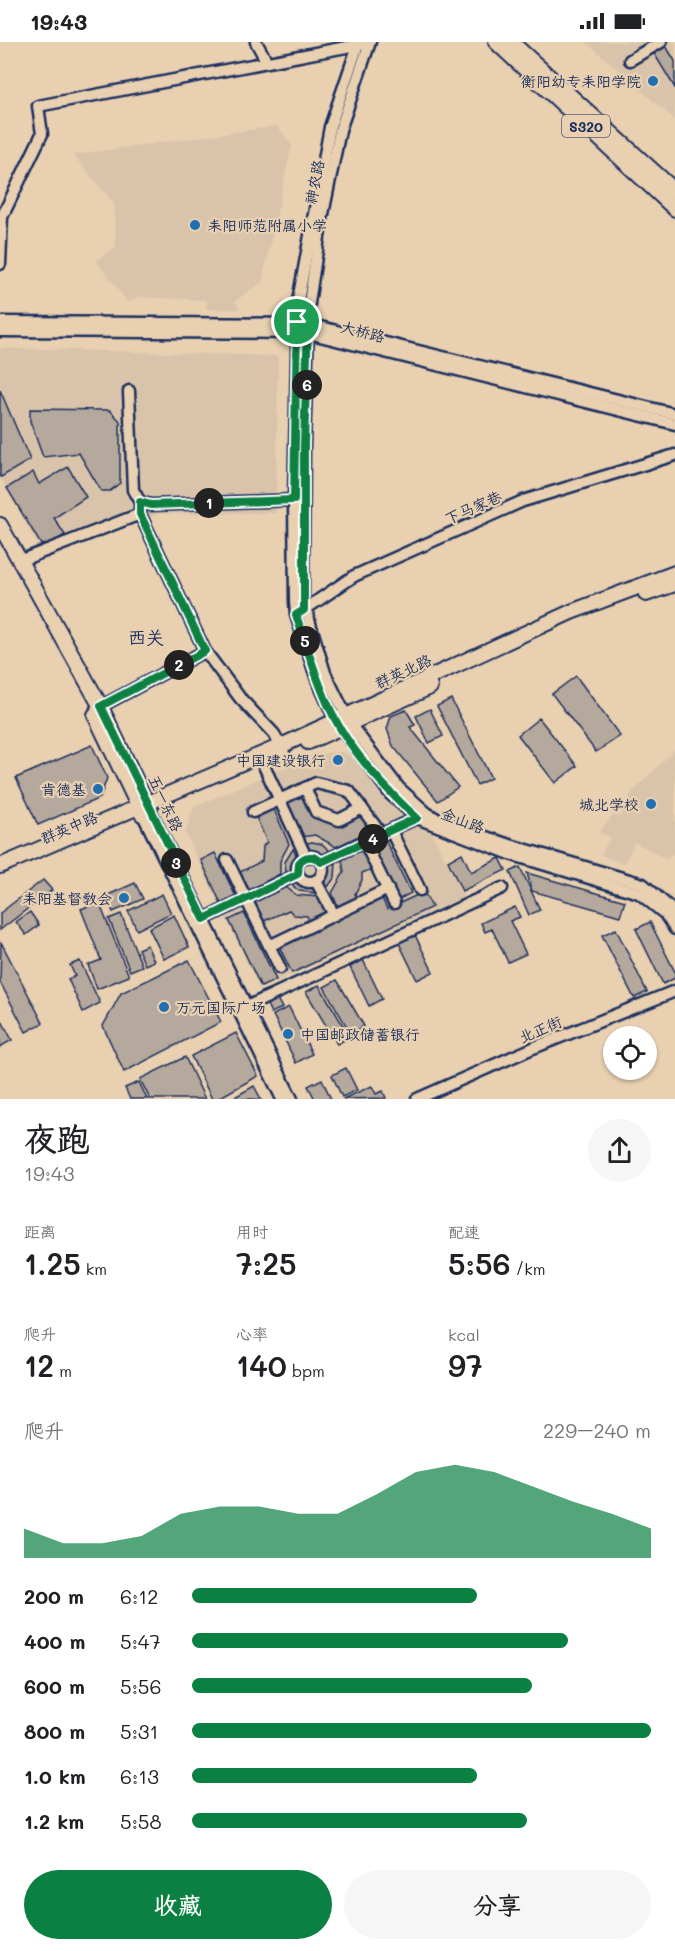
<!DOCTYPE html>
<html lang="zh">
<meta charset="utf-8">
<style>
body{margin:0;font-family:Mali,"LXGW WenKai TC",sans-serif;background:#f6f6f6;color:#202124;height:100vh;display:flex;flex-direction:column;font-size:22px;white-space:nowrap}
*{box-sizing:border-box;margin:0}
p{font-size:20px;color:#757577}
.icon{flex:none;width:33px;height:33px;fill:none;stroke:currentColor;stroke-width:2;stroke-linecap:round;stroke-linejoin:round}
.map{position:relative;height:1057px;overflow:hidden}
.details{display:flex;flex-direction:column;background:#fff;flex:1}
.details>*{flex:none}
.fabs{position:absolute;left:603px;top:984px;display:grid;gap:12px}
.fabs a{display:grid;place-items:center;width:54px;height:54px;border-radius:50%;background:#fff;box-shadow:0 2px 4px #0004;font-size:30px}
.pin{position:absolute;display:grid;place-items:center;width:51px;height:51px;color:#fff;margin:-26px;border:3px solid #fff;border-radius:50%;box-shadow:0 2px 6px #0007}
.km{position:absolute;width:30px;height:30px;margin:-15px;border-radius:50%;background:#222;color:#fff;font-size:16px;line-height:30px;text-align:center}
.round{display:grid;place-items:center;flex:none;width:63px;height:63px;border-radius:32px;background:#f6f6f6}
.overview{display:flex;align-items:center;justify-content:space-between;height:102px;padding:0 24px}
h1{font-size:33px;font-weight:600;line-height:45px}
.figures{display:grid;grid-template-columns:repeat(3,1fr);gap:9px;height:102px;padding:6px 24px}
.figures div{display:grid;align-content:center}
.figures b{font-size:30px;font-weight:600}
.figures small{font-size:16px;font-weight:400}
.figures p{font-size:16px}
.chart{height:168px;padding:12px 24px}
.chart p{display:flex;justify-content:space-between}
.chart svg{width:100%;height:108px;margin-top:6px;fill:#0b8043;opacity:.7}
.cta{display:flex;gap:12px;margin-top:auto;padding:12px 24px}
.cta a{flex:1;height:69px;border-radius:36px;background:#0b8043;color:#fff;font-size:24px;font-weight:600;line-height:69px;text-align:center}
.cta a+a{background:#f6f6f6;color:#202124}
ul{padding:0 24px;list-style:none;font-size:20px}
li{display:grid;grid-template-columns:96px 72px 1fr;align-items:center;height:45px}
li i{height:15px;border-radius:8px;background:#0b8043}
.status{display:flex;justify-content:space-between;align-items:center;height:42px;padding:0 30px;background:#fff;direction:ltr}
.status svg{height:16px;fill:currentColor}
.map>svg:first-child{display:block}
.built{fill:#d9c4ab}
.building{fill:#b5a89c;stroke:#1b2f5e;stroke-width:1.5}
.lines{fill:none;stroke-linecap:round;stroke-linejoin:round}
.minor-casing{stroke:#1b2f5e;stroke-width:15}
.major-casing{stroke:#1b2f5e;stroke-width:18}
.minor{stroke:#e8d0b1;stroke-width:10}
.major{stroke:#e8d0b1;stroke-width:14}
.route-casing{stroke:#fff;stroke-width:12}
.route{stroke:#0b8043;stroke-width:8}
.poi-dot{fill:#1f6fb2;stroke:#e8d0b1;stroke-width:2}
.labels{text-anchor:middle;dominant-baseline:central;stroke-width:4.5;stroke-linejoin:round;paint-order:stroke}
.shield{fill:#e8d0b1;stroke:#585f77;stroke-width:1.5}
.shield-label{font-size:14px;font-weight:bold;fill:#1b2f5e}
.poi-label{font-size:15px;fill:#1b2f5e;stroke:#e8d0b1;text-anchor:end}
.street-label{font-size:15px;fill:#1b2f5e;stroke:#e8d0b1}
.quarter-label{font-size:18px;fill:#1b2f5e;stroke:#e8d0b1}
</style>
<div class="status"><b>19:43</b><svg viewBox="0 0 49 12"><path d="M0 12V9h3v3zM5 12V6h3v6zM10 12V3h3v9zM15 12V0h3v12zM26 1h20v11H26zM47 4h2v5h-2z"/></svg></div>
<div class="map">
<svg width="675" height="1057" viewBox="0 0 675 1057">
<rect width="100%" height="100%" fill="#e8d0b1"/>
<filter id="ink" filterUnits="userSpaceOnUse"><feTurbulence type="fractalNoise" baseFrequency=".0167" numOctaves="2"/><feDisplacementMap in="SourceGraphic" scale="12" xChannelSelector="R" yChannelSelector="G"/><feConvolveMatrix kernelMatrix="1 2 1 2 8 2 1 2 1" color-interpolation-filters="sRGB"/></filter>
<g filter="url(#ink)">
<g class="built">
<path d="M586 0H675V78Z"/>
<path d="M277 84 292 103 262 240 235 259 240 267H206L207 258 137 255 128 261 96 218 116 205 114 161 73 113Z"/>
<path d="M0 306 278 314 276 471 158 472 46 518 0 434Z"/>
<path d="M675 707V811L666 817 635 800 624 822 601 813 610 795 599 790 613 773 620 775 632 750Z"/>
<path d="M341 710 359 717 399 768 432 791 464 855 260 947 185 791 191 773 194 765 315 712Z"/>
</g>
<g class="building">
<path d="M664 1 675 19V46L652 8Z"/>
<path d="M0 348 30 418 1 435 0 434Z"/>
<path d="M30 367 110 368 120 379V441L110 449H101L79 411 43 415 30 379Z"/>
<path d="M68 425 86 455 54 476 65 493 43 506 7 446 33 430 39 442Z"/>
<path d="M576 634 620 694 596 710 552 652Z"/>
<path d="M451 657 491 736 477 743 437 664Z"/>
<path d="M430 667 443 694 429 701 416 674Z"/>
<path d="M406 668 415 683 410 685 458 745 438 759 393 704 387 687 391 674Z"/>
<path d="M539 676 577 724 555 741 518 693Z"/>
<path d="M92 703 107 736 100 756 38 783 16 736Z"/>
<path d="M304 751 328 777 361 771 369 789 336 805 315 793 302 795 286 758Z"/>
<path d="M273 765 289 802 280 819V832L249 848 240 830 262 819 263 804 267 800 255 773Z"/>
<path d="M385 798 411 851 396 859 371 805Z"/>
<path d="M312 800 322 802 331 810 324 813 308 811 302 802Z"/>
<path d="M293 807 297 815 293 829 286 831 285 820Z"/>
<path d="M362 807 372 827 362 831V838L355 852 358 857 339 867 332 851 344 830 342 818Z"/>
<path d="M215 811 237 857 222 864 201 818Z"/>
<path d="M462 811 471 830 500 816 506 828 462 849 448 819Z"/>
<path d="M336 821 335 835 327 846 323 838 329 823Z"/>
<path d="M520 825 540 868 529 873 510 830Z"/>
<path d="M527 831 625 859 620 874 532 849Z"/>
<path d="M43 838 52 848 0 888V871Z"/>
<path d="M298 839 302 843 313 844 316 851 299 849 292 843Z"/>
<path d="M135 841 143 857 113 870 106 854Z"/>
<path d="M286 845 296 853 319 855 327 871 310 880 307 874 294 873 289 868 264 879 255 860Z"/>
<path d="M424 850 432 865 292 931 279 904 381 854 387 867Z"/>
<path d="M162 852 171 871 137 888 128 869Z"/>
<path d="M99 860 129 934 97 947 88 923 101 918 81 867Z"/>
<path d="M515 865 520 875 510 879 526 912 508 920 492 887 485 890 481 881Z"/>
<path d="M30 870 39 883 26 893 16 880Z"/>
<path d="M244 871 276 938 261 945 229 878Z"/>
<path d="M121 872 142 924 130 929 109 877Z"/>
<path d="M174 873 189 905 164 917 149 886Z"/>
<path d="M650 880 675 930V936L663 942 636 887Z"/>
<path d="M616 887 647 950 634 956 602 893Z"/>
<path d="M414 891 433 930 417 938 398 899Z"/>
<path d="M1 900 43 981 26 990 0 940Z"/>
<path d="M147 903 154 919 145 923 138 907Z"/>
<path d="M189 918 221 980 124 1030 103 984 121 951Z"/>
<path d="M363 918 382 957 369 964 350 925Z"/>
<path d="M80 919 100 961 83 970 68 937 75 934 70 923Z"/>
<path d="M337 938 364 984 351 992 324 945Z"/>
<path d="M319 943 350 995 337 1002 306 950Z"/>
<path d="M271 946 282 966 271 971 261 950Z"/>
<path d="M289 965 312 1012 296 1021 273 973Z"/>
<path d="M0 975 12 998 0 1005Z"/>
<path d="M236 991 258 1034 217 1057H212L191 1014Z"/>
<path d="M185 1015 205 1057H150L140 1037Z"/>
<path d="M346 1026 357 1048 342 1055 332 1033Z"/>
<path d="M322 1037 331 1057H315L308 1044Z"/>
<path d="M139 1040 147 1057H130L125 1046Z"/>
<path d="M254 1044 261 1057H233V1056Z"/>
<path d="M372 1044 376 1052 383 1049 386 1056 343 1057Z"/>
</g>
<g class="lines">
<defs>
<g id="minor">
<path d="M256 0 267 20"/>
<path d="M359 0 330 85 298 259 294 458 295 559 296 573 316 635 335 678 391 753 417 776 513 813 639 851 665 872 675 887"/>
<path d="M370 0 340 88 321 182 309 261 304 403 303 558 325 631 350 682 399 746 427 771 442 780 510 803 643 842 669 865 675 874"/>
<path d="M630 18 661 0"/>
<path d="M0 222 2 175 42 92 38 64 362 2"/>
<path d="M0 280 308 282 675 372"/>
<path d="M0 289 308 291 675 382"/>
<path d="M129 349 133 448 140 460V472L205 609 240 656 274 692 284 711"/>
<path d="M140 460 151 463 294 458"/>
<path d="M27 516 140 472"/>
<path d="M301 570 354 534 523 459 675 413"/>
<path d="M96 667 205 609"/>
<path d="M259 713 306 815"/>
<path d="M305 746 316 770 339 778 362 766"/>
<path d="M151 770 292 1057"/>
<path d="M253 770 316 741 349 749 382 793"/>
<path d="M143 773 282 1057"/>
<path d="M391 789 420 848"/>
<path d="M365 801 394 861"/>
<circle cx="310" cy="827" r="13"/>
<path d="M227 818 280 926"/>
<path d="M321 820 421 774"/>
<path d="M316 839 334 873"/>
<path d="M198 880 298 832"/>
<path d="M269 904 388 847"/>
<path d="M242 967 502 846"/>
<path d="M417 1057 533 1006 675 949"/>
</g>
<g id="major">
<path d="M496 0 675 167"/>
<path d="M511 0 675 149"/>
<path d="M0 483 101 665 150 768"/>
<path d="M646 552 675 542"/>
<path d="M95 673 142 772"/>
<path d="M308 700 430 645"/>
<path d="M0 824 281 704 571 570 675 531"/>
</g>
</defs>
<use href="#minor" class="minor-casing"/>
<use href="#major" class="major-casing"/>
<use href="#minor" class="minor"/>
<use href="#major" class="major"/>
</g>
</g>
<g class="lines" filter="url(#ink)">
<defs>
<path id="route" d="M297 280 308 282 304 403V568L296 573C308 608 318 644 335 677 352 710 389 751 417 776L321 820C314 813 305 813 299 821L298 832 204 877 101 664 205 609 140 472V460L151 463 294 458Z"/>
</defs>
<use href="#route" class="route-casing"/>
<use href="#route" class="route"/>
</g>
<g class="poi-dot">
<circle cx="653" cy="39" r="6"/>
<circle cx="195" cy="183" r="6"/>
<circle cx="338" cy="718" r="6"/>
<circle cx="98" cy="747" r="6"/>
<circle cx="651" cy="762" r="6"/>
<circle cx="124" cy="856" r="6"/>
<circle cx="164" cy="965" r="6"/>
<circle cx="288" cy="992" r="6"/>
</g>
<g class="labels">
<rect class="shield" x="562" y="73" width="48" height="22" rx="4.5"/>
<g class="shield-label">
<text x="586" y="84">S320</text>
</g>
<g class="poi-label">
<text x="641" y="39">衡阳幼专耒阳学院</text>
<text x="207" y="183" text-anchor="start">耒阳师范附属小学</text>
<text x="326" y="718">中国建设银行</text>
<text x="86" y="747">肯德基</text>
<text x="639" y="762">城北学校</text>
<text x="112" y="856">耒阳基督教会</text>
<text x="176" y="965" text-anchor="start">万元国际广场</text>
<text x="300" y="992" text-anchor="start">中国邮政储蓄银行</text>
</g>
<g class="street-label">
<text transform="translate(314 140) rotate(-79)">神农路</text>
<text transform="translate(363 289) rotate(14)">大桥路</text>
<text transform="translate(473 465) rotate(-24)">下马家巷</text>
<text transform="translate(403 629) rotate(-25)">群英北路</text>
<text transform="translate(166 761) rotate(65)">五一东路</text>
<text transform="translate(463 778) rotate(21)">金山路</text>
<text transform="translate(69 785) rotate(-23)">群英中路</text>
<text transform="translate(540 987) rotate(-23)">北正街</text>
</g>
<g class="quarter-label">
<text x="146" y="595">西关</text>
</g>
</g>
</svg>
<div class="fabs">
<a><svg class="icon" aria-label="locate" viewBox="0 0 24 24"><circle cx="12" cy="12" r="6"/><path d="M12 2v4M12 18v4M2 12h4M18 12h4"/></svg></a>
</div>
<div class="pin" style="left:297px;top:280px;background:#1e9e55"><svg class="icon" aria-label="arrive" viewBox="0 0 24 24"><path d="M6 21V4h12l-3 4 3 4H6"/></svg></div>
<b class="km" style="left:209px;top:461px">1</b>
<b class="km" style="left:179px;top:623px">2</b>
<b class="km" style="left:176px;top:821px">3</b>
<b class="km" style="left:373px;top:797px">4</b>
<b class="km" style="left:305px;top:599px">5</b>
<b class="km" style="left:307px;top:343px">6</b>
</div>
<section class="details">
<div class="overview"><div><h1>夜跑</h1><p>19:43</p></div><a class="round"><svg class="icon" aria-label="share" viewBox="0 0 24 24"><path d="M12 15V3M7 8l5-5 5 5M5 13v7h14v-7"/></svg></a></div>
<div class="figures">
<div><p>距离</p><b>1.25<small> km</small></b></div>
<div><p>用时</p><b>7:25</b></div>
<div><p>配速</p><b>5:56<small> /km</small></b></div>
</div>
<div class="figures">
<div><p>爬升</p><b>12<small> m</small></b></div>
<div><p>心率</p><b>140<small> bpm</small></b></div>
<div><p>kcal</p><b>97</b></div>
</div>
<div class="chart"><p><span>爬升</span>229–240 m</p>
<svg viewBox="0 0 160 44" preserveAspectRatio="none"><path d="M0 44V32L10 38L20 38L30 35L40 26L50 23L60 23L70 26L80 26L90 18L100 9L110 6L120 9L130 15L140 21L150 26L160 32V44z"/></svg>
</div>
<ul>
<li><b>200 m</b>6:12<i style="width:62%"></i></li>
<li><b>400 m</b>5:47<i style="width:82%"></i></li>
<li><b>600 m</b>5:56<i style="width:74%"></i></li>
<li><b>800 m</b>5:31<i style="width:100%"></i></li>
<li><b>1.0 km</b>6:13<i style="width:62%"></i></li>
<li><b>1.2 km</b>5:58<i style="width:73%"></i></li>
</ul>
<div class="cta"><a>收藏</a><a>分享</a></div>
</section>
